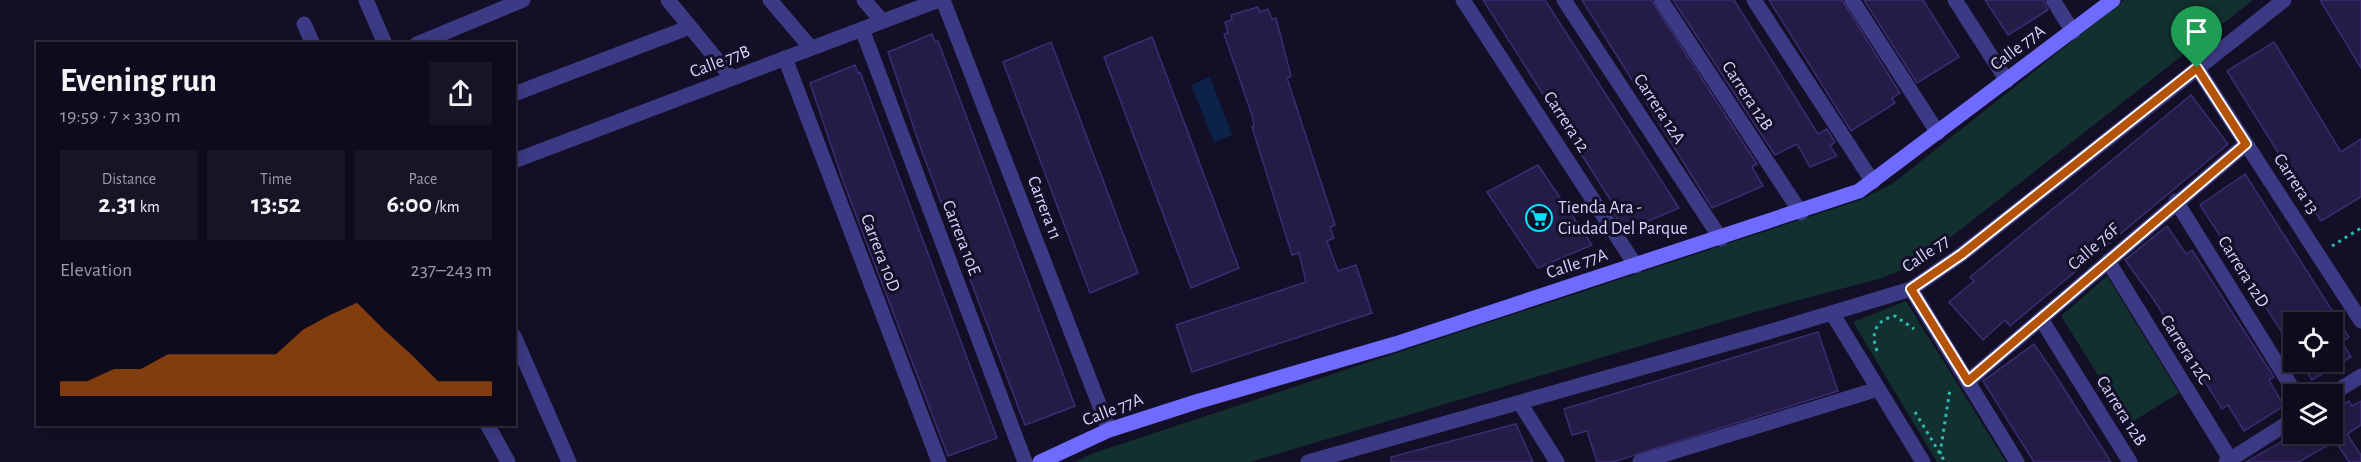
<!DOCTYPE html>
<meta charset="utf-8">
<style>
body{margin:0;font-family:"Alegreya Sans",sans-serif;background:#171425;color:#f1f3f6;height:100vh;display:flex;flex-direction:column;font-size:22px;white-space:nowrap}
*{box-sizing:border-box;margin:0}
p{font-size:20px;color:#9b9ba3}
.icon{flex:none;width:33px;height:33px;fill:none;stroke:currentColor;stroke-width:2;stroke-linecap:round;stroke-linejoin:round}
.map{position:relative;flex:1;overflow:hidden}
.sheet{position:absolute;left:36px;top:42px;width:480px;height:384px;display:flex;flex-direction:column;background:#0e0b1c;border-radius:0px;box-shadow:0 3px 15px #0003,0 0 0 2px #2e2b3b}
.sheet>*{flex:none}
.controls{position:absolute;left:2283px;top:312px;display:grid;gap:12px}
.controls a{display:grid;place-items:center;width:60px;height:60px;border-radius:0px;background:#0e0b1c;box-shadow:0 3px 15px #0003,0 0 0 2px #2e2b3b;font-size:30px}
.pin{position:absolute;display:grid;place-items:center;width:51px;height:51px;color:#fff;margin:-62px -26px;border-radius:50% 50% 50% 0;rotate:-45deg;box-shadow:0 0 6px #0007}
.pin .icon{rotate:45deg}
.round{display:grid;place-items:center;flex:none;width:63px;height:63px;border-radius:0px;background:#171425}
.overview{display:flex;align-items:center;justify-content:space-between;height:102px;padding:0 24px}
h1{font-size:33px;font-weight:700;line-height:45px}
.figures{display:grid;grid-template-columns:repeat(3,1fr);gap:9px;height:102px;padding:6px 24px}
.figures div{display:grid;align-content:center;border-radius:0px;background:#171425;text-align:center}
.figures b{font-size:26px;font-weight:700}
.figures small{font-size:16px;font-weight:400}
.figures p{font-size:16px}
.chart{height:168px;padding:12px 24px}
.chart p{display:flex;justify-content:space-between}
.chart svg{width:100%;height:108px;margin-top:6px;fill:#b45309;opacity:.7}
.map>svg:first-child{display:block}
.green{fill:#12302f}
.water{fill:#0c2248}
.building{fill:#241b47;stroke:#3b2d73;stroke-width:1.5}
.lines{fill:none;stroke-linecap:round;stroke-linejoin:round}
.path{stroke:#2fb8b0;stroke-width:3;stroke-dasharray:3 4.5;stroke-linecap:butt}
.street{stroke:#3d3a85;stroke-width:15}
.secondary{stroke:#6f6bff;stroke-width:15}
.route-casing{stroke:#fff;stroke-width:12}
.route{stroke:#b45309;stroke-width:8}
.labels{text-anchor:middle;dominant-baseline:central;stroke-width:6;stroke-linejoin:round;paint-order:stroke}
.street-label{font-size:18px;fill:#d9d4ff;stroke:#130f26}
.poi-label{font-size:18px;fill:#d9d4ff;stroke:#130f26;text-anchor:start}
</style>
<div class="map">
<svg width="2361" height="462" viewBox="0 0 2361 462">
<rect width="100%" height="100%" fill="#130f26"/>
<g class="green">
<path d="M2124 0H2253L1918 263 1882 278 1755 312 1250 462H1075L1094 453 1860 200 1892 184Z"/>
<path d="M2107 276 2179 393 2129 424 2061 316Z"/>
<path d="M1906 301 2006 462H1937L1853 322Z"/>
</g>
<path class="water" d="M1210 77 1232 135 1214 142 1191 85Z"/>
<g class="building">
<path d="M1483 0H1545L1679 208 1625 231 1611 209 1615 207Z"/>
<path d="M1582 0H1651L1757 164 1752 167 1763 186 1712 208Z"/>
<path d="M1673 0H1734L1818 134 1827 129 1835 142 1830 146 1837 156 1810 167 1797 144 1775 155Z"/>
<path d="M1769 0H1842L1900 93 1892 98 1895 103 1851 131Z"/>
<path d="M1864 0H1923L1959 57 1917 83Z"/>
<path d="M1985 0H2043L2048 10 2008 35Z"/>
<path d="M2320 0H2361V68Z"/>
<path d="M1258 7 1260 12 1268 9 1272 19 1276 18 1291 76 1287 78 1335 225 1330 227 1334 238 1327 241 1338 271 1356 265 1372 313 1192 372 1176 325 1306 282 1299 253 1292 255 1252 127 1254 126 1252 115 1224 34 1228 33 1225 22 1232 20 1231 15Z"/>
<path d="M932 34 935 42 938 41 1075 406 1025 425 921 149 888 52Z"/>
<path d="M1152 37 1239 268 1191 288 1104 57Z"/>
<path d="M1051 42 1138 273 1090 293 1003 62Z"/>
<path d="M2274 42 2341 152 2361 139V197L2321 221 2227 71Z"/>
<path d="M855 65 858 73 860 72 997 438 948 456 843 181 810 83Z"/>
<path d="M2191 95 2228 144 2010 326 2005 320 1983 340 1949 302 1974 281 1970 277Z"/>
<path d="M1538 165 1592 245 1538 268 1487 192Z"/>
<path d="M2245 174 2349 337 2342 342 2351 357 2312 380 2300 362H2332V322H2294V351L2200 205Z"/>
<path d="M2167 226 2186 254 2192 250 2274 377 2269 380 2284 406 2244 431 2228 405 2222 409 2154 300 2125 260Z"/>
<path d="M1818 332 1838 391 1613 462H1597L1587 431 1572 435 1564 409Z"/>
<path d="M2034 344 2054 373 2111 462H2034L1983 381Z"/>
<path d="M2349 401 2352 406 2361 401V425L2347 434 2361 455V462H2349L2335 441 2299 462H2246L2295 434H2332V411Z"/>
<path d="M1516 424 1533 462H1391V457Z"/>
</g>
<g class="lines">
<g class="path">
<path d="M2332 246 2361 228"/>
<path d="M1877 351C1870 333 1876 320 1895 316L1914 329"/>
<path d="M1915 412 1945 462"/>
<path d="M1940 454 1950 389"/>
</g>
<g class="street">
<path d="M366 0 385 44"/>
<path d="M668 0 732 78"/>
<path d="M770 0 811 48"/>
<path d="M864 0 882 21"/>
<path d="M943 0 1109 430"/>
<path d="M1463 0 1636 266"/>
<path d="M1564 0 1721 239"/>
<path d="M1661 0 1801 213"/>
<path d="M1754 0 1873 182"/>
<path d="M1852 0 1938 133"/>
<path d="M1955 0 2007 81"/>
<path d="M2053 0 2073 32"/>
<path d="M304 24 313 44"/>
<path d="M862 29 1025 462"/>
<path d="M417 44 523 0"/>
<path d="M785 58 939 462"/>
<path d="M2197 68 2361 321"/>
<path d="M514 94 690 27"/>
<path d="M514 161 939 0"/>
<path d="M2176 201 2296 394"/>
<path d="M2108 261 2230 459"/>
<path d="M1911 289 2017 462"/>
<path d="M1832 313 1923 462"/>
<path d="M2041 319 2130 462"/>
<path d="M514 336 569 462"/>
<path d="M1968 381 2246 144"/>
<path d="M2332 394 2361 376"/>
<path d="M1520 403 1557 462"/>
<path d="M487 424 508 462"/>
<path d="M1308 462 1765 333 1911 289 1962 254 2284 0"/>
<path d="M1640 462 1878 389"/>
<path d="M2226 462 2294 419"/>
</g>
<path class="secondary" d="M1040 462 1109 430 1196 402 1395 344 1859 191 2113 0"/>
</g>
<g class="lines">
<defs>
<path id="route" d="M2197 68 2246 144 1968 381 1911 289 1962 254Z"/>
</defs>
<use href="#route" class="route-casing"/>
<use href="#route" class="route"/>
</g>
<defs>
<symbol id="supermarket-ring" viewBox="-11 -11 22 22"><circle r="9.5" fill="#130f26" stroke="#00e5ff" stroke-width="1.5"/><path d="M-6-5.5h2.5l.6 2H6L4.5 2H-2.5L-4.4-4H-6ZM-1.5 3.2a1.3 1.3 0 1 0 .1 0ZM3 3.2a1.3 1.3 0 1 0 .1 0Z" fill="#00e5ff"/></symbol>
</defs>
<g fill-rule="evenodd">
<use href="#supermarket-ring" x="1524" y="203" width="30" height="30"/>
</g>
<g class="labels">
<g class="street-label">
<text transform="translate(2018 48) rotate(-37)">Calle 77A</text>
<text transform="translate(720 62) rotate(-21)">Calle 77B</text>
<text transform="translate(1747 96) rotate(57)">Carrera 12B</text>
<text transform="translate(1659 109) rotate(57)">Carrera 12A</text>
<text transform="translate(1566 122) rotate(57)">Carrera 12</text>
<text transform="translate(2296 184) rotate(57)">Carrera 13</text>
<text transform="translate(1044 208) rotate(69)">Carrera 11</text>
<text transform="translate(961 238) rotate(69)">Carrera 10E</text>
<text transform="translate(2094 247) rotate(-41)">Calle 76F</text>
<text transform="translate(880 253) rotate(69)">Carrera 10D</text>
<text transform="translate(1926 254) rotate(-34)">Calle 77</text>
<text transform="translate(1577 264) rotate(-18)">Calle 77A</text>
<text transform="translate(2243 272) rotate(58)">Carrera 12D</text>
<text transform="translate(2185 350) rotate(58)">Carrera 12C</text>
<text transform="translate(1113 410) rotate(-21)">Calle 77A</text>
<text transform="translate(2121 411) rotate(58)">Carrera 12B</text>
</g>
<g class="poi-label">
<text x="1558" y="208">Tienda Ara -<tspan x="1558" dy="21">Ciudad Del Parque</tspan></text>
</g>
</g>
</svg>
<div class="controls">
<a><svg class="icon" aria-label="locate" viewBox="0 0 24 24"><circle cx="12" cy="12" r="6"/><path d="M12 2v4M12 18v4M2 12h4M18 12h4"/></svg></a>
<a><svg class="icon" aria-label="layers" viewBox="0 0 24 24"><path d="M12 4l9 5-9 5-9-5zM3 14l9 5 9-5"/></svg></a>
</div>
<div class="pin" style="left:2197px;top:68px;background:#1e9e55"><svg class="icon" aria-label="arrive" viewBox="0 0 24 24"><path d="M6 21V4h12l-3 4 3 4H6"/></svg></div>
<section class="sheet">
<div class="overview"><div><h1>Evening run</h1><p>19:59 · 7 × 330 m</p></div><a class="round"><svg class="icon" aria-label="share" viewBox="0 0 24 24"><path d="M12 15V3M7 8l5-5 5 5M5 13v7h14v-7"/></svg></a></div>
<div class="figures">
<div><p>Distance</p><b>2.31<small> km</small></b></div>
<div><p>Time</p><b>13:52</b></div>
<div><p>Pace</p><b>6:00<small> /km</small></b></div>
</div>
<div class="chart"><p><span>Elevation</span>237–243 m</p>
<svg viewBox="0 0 160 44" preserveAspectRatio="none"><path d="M0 44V38L10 38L20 33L30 33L40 27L50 27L60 27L70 27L80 27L90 17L100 11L110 6L120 17L130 27L140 38L150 38L160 38V44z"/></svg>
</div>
</section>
</div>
